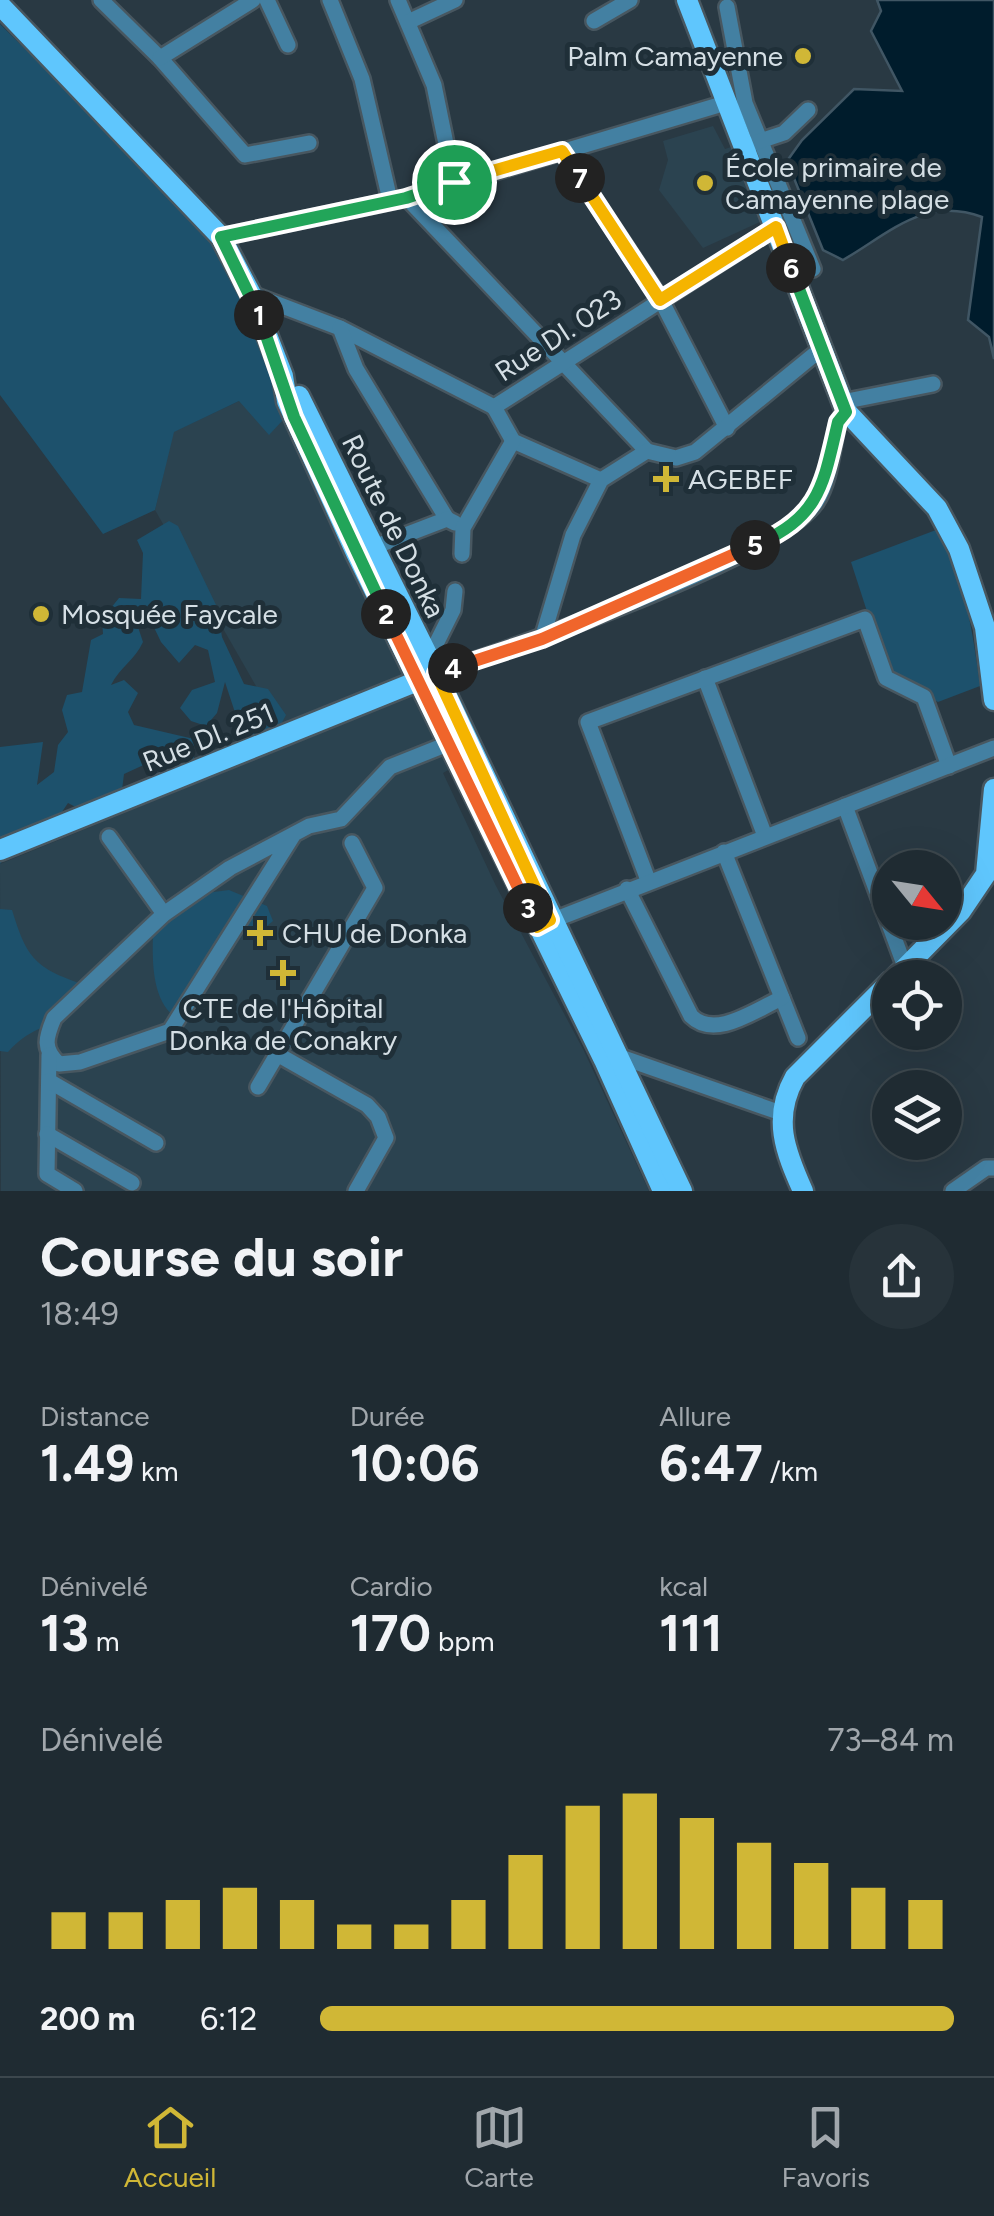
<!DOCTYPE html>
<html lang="fr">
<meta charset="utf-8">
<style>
body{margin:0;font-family:Figtree,sans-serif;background:#27333a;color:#f1f3f6;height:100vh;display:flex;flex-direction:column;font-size:38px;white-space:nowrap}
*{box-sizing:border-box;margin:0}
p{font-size:32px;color:#a1a7ac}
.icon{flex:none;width:55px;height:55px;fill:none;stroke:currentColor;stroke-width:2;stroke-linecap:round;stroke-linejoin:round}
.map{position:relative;height:1191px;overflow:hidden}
.details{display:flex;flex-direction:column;background:#1f2b32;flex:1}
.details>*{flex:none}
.needle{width:65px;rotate:120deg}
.buttons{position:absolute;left:872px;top:850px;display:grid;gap:20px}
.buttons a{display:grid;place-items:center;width:90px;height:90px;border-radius:50%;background:#1f2b32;box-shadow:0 10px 40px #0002,0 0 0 2px #3c474d;font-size:50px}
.pin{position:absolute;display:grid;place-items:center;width:85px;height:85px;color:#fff;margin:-42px;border:5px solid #fff;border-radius:50%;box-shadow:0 2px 10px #0007}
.km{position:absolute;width:50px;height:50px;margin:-25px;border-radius:50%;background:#222;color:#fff;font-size:28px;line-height:50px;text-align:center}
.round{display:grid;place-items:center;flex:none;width:105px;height:105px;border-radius:52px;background:#27333a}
.head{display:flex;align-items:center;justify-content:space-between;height:170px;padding:0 40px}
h1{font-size:55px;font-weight:700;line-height:75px}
.metrics{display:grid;grid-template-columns:repeat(3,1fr);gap:15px;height:170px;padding:10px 40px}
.metrics div{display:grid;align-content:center}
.metrics b{font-size:50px;font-weight:700}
.metrics small{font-size:28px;font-weight:400}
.metrics p{font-size:28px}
.chart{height:280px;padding:20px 40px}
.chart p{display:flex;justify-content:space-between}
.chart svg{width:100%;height:180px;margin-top:10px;stroke:#d0b736;stroke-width:6}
ul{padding:0 40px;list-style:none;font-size:32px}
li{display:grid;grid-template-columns:160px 120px 1fr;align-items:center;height:75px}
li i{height:25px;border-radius:12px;background:#d0b736}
.tab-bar{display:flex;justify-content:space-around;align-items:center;height:140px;border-top:2px solid #3c474d;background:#1f2b32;font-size:28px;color:#a1a7ac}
.tab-bar a{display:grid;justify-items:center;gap:5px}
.tab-bar .current{color:#d0b736}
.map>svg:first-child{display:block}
.built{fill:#2b4350}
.green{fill:#1d516c}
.water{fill:#001c2c;stroke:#405664;stroke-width:2.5}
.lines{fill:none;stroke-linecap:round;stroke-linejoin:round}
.minor-casing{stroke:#485760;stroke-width:20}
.major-casing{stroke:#485760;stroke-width:25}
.minor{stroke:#4380a2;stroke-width:15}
.major{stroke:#5fc6fd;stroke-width:20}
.split-1-casing{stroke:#fff;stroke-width:20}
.split-2-casing{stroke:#fff;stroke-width:20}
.split-3-casing{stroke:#fff;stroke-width:20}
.split-4-casing{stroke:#fff;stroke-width:20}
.split-5-casing{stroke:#fff;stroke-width:20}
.split-6-casing{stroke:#fff;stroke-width:20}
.split-7-casing{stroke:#fff;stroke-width:20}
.split-8-casing{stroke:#fff;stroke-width:20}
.split-1{stroke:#22a559;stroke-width:12}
.split-2{stroke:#22a559;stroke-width:12}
.split-3{stroke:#f0652b;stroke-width:12}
.split-4{stroke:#f5b400;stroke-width:12}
.split-5{stroke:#f0652b;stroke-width:12}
.split-6{stroke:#22a559;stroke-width:12}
.split-7{stroke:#f5b400;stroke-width:12}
.split-8{stroke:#f5b400;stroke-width:12}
.poi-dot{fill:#d0b736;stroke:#1f2f38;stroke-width:4}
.labels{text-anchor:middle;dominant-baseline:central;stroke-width:10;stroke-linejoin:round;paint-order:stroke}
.poi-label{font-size:28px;fill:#d5dfe5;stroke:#1f2f38;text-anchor:start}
.street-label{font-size:28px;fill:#d5dfe5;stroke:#1f2f38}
</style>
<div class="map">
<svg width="994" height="1191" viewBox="0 0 994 1191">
<rect width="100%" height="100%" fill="#293943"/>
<g class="built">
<path d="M713 126 725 149 734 146 762 221 703 248 659 190 668 160 663 141Z"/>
<path d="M239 401 295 407 426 674 283 733 155 510 173 432Z"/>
<path d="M410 696 417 699 450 769 443 773 496 886 584 1051 649 1191H1L0 864Z"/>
</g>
<g class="green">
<path d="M0 24 225 249 295 407 269 435 239 401 174 432 155 510 103 534 0 395Z"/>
<path d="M169 521 178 526 217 607 222 637 244 684 268 689 286 715 270 745 248 752 225 682 217 713 206 726 191 721 180 708 192 690 215 682 208 650 195 645 179 663 161 642 149 617 136 621 143 642C135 660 120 667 111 685L124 680 138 693 128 712 134 725 194 739V760L148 763 124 774 122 790 89 814 68 803 51 828 23 839 0 864V747L43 742 37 785 54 772 58 745 68 732 62 710 67 695 82 692 91 640 103 634 102 619 119 598 141 599 143 553 137 540Z"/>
<path d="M936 530C965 575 973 634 980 686L938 702 886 670 851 562Z"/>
<path d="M229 890 267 906 273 921 261 931 243 927 187 1022C152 1013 152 964 153 935L206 893Z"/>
<path d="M0 909 12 910C26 955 33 967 79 983L77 1007C50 1030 33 1024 8 1052L0 1051Z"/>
</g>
<path class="water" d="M877 0H994V359L989 337 968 320 982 217C925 196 891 232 843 260L823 250 787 161 802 140 854 89 902 91 871 31 881 11Z"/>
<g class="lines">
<defs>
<g id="minor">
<path d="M101 0 160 58 245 155 309 143"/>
<path d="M267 0 288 45"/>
<path d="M330 0 362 79 390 200"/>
<path d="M398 0 434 85 454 183"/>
<path d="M727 7 745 103 813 269"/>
<path d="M594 21 630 0"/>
<path d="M408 22 455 0"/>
<path d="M160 58 253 0"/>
<path d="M754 143 784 133 808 110"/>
<path d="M562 151 661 300 727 428"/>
<path d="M407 198 647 451"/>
<path d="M221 237 407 198 729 102"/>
<path d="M251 294 340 328 494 407 776 227"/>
<path d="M340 328 356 369 447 519"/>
<path d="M842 402 933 384"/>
<path d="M494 407 513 441 601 480"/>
<path d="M374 547 447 519 455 523"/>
<path d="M462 554 463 528 513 441"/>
<path d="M542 639 573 535 601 480 647 451 676 458 695 452 821 349"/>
<path d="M429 658 453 610 455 591"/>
<path d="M436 673C506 651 782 555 816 502 830 481 832 447 838 422L846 411"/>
<path d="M705 678 765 836"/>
<path d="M845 806 905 967"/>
<path d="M294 834 170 1031 80 1062 59 1064C42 1049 46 1037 54 1018L164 914 230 868 309 826 341 819 390 767 450 743"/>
<path d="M109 837 164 914"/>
<path d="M724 852 798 1038"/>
<path d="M648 880 588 722 865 619 886 678 924 697 949 766"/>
<path d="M627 889 691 1016C715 1040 755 1010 782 998"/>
<path d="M546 923 994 748"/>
<path d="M277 1054 367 1105 378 1117 386 1138 356 1191"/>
<path d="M49 1055 47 1174 75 1191"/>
<path d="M618 1056 781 1113"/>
<path d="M49 1081 156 1143"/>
<path d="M258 1087 375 888 352 843"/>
<path d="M47 1134 132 1183"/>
<path d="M953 1191 986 1168H994"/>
</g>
<g id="major">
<path d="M687 0 846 411 937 508 959 549 985 627 994 700"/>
<path d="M0 5 221 237 251 294 283 376 287 401 356 553 604 1060 663 1191"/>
<path d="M299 396 429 658 682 1191"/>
<path d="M0 850 430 676"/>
<path d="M895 978 961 911 986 874 994 789"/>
<path d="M803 1191C785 1151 772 1118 795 1077L890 982"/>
</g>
</defs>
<use href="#minor" class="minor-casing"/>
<use href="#major" class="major-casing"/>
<use href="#minor" class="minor"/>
<use href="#major" class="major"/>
</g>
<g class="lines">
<defs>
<path id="split-1" d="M259 315 221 237 406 198 454 182"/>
<path id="split-2" d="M259 315 294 417 386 614"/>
<path id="split-3" d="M386 614 528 908"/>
<path id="split-4" d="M453 668 436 673 550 920 537 927 528 908"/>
<path id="split-5" d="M453 668 542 639 755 545"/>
<path id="split-6" d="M755 545C820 517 823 486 838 422L846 412 791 268"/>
<path id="split-7" d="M580 178 660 300 776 227 791 268"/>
<path id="split-8" d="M454 182 562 151 580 178"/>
</defs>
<use href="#split-1" class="split-1-casing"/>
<use href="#split-2" class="split-2-casing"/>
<use href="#split-3" class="split-3-casing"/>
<use href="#split-4" class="split-4-casing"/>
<use href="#split-5" class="split-5-casing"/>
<use href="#split-6" class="split-6-casing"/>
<use href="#split-7" class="split-7-casing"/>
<use href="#split-8" class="split-8-casing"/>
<use href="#split-1" class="split-1"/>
<use href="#split-2" class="split-2"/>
<use href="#split-3" class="split-3"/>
<use href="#split-4" class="split-4"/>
<use href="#split-5" class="split-5"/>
<use href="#split-6" class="split-6"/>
<use href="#split-7" class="split-7"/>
<use href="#split-8" class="split-8"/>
</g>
<g class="poi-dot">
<circle cx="803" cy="56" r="10"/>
<circle cx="705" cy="183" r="10"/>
<path d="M661 464h10v10h10v10h-10v10h-10v-10h-10v-10h10z"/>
<circle cx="41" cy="614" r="10"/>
<path d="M255 918h10v10h10v10h-10v10h-10v-10h-10v-10h10z"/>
<path d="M278 958h10v10h10v10h-10v10h-10v-10h-10v-10h10z"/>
</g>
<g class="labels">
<g class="poi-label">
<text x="783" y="56" text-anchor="end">Palm Camayenne</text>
<text x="725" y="167">École primaire de<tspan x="725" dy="32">Camayenne plage</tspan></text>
<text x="688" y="479">AGEBEF</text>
<text x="61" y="614">Mosquée Faycale</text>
<text x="282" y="933">CHU de Donka</text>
<text x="283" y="1008" text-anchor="middle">CTE de l'Hôpital<tspan x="283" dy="32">Donka de Conakry</tspan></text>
</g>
<g class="street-label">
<text transform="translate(558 335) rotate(-33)">Rue DI. 023</text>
<text transform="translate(394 526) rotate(64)">Route de Donka</text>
<text transform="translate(208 737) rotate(-22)">Rue DI. 251</text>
</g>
</g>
</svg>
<div class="buttons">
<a><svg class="needle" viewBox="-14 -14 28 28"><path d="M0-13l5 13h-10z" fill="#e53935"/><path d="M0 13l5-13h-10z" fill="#a1a7ac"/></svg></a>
<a><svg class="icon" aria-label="locate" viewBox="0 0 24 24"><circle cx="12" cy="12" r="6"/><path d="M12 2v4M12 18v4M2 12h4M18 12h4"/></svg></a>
<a><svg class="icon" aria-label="layers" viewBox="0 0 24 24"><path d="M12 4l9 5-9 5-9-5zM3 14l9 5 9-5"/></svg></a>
</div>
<div class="pin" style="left:454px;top:182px;background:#1e9e55"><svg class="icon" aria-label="arrive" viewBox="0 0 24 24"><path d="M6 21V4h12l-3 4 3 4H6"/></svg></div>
<b class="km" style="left:259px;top:315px">1</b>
<b class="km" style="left:386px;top:614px">2</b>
<b class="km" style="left:528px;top:908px">3</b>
<b class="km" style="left:453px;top:668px">4</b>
<b class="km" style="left:755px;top:545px">5</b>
<b class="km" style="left:791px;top:268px">6</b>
<b class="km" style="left:580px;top:178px">7</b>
</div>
<section class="details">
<div class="head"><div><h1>Course du soir</h1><p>18:49</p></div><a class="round"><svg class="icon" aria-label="share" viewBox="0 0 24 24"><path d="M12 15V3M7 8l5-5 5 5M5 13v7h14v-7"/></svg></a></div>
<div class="metrics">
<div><p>Distance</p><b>1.49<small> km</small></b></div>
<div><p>Durée</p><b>10:06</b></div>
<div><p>Allure</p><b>6:47<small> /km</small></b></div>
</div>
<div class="metrics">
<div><p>Dénivelé</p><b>13<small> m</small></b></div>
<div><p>Cardio</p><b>170<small> bpm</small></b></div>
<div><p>kcal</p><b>111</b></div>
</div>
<div class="chart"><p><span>Dénivelé</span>73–84 m</p>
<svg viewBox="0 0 160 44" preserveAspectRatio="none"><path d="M5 44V35M15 44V35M25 44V32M35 44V29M45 44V32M55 44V38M65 44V38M75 44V32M85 44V21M95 44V9M105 44V6M115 44V12M125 44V18M135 44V23M145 44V29M155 44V32"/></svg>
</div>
<ul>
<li><b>200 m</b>6:12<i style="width:100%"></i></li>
</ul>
</section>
<nav class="tab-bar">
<a class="current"><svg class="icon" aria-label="home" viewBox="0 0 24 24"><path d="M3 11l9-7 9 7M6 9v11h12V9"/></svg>Accueil</a>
<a><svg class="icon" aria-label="map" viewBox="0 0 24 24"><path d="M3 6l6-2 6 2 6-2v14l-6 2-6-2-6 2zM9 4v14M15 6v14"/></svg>Carte</a>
<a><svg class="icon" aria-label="saved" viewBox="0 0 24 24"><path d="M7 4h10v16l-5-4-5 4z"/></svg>Favoris</a>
</nav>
